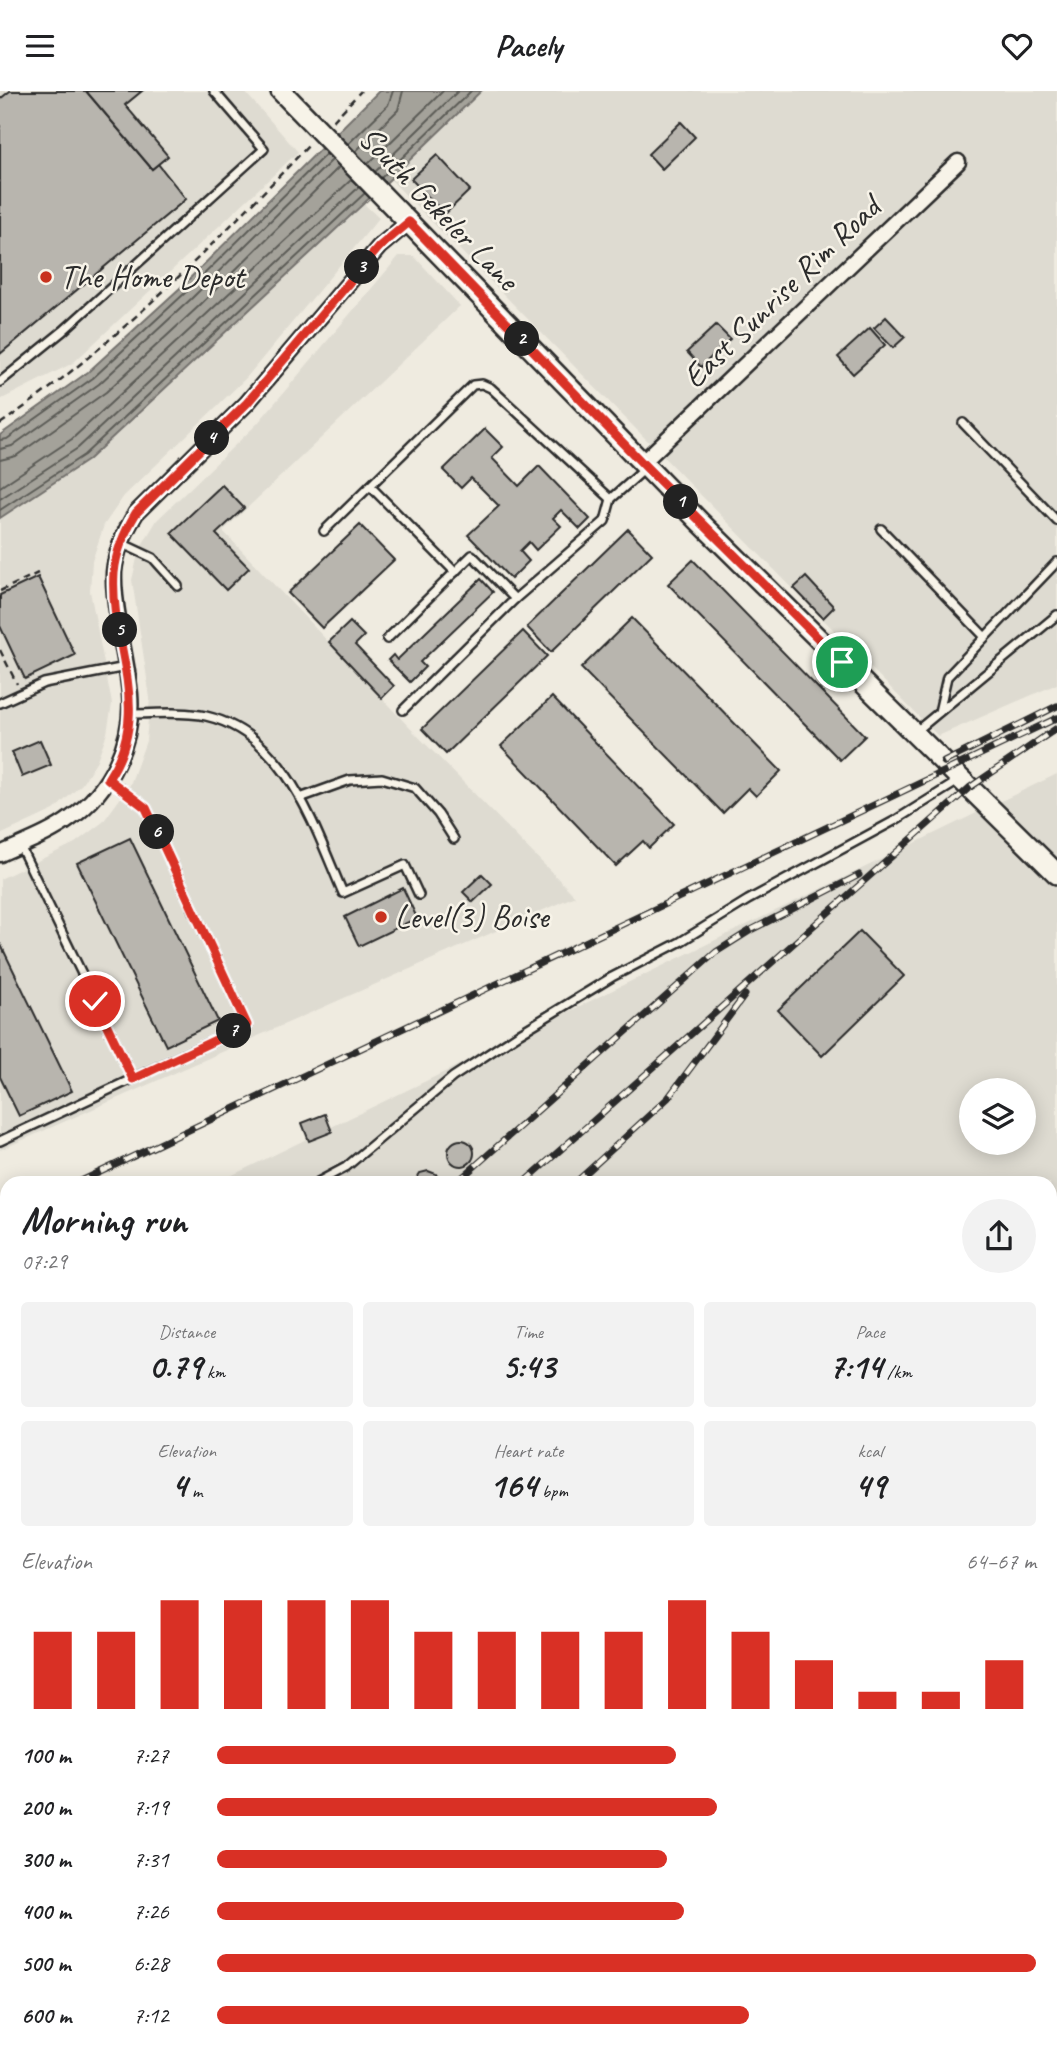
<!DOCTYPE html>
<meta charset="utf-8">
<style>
body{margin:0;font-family:Caveat,sans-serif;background:#f2f2f2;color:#202124;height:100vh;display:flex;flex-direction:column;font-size:26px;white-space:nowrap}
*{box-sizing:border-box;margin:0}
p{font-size:23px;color:#757577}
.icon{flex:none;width:38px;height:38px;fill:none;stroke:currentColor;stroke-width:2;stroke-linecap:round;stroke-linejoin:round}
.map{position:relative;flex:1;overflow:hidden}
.side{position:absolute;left:0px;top:1085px;width:1057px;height:882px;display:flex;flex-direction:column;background:#fff;border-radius:21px 21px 0 0;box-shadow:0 4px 18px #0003}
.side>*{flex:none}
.buttons{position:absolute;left:959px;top:987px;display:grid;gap:14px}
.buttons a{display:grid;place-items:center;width:77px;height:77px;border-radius:50%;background:#fff;box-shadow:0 4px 18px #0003;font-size:35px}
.pin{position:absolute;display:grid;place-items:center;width:60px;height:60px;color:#fff;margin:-30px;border:4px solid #fff;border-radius:50%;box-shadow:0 2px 7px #0007}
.km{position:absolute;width:35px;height:35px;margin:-18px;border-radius:50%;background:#222;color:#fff;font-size:19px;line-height:35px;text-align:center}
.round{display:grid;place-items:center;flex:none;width:74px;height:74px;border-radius:37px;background:#f2f2f2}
.summary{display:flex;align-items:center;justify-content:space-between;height:119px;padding:0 21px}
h1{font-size:38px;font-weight:600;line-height:52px}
.figures{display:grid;grid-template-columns:repeat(3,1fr);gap:10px;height:119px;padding:7px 21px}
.figures div{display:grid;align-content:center;border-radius:7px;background:#f2f2f2;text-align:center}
.figures b{font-size:35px;font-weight:600}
.figures small{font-size:19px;font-weight:400}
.figures p{font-size:19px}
.chart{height:196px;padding:14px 21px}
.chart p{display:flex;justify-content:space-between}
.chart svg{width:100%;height:126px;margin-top:7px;stroke:#d93025;stroke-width:6}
ul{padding:0 21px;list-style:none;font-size:23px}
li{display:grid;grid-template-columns:112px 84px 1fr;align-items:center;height:52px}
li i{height:18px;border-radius:9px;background:#d93025}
header{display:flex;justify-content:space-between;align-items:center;height:91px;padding:0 21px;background:#fff;font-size:32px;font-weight:600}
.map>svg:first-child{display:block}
.built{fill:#dedbd1;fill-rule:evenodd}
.water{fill:#a4a29a;stroke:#74726e;stroke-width:2}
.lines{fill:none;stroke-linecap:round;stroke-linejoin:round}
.shore{stroke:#5b5b57;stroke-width:2}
.building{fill:#b8b5ae;stroke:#2b2b2b;stroke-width:2}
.lane-casing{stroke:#2b2b2b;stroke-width:12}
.street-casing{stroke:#2b2b2b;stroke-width:19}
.secondary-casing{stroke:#2b2b2b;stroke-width:24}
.highway-casing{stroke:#2b2b2b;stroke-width:30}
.path{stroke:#2b2b2b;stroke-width:2.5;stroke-dasharray:7 5;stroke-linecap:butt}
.lane{stroke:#f7f3e8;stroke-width:7}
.street{stroke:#f7f3e8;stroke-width:14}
.secondary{stroke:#f7f3e8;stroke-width:19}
.highway{stroke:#f7f3e8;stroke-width:24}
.rail-casing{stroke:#2b2b2b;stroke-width:7}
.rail{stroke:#f7f3e8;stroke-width:4.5;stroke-dasharray:13;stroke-linecap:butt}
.route-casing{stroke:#fff;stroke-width:14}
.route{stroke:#d93025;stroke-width:9}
.poi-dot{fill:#c8321e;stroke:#f7f3e8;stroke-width:2.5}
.labels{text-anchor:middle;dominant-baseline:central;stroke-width:5;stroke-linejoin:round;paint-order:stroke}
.street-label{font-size:33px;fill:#2b2b2b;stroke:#f7f3e8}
.poi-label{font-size:33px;fill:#2b2b2b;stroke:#f7f3e8;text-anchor:start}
</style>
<header><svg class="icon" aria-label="menu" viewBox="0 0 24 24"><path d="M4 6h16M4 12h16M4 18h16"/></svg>Pacely<svg class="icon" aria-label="heart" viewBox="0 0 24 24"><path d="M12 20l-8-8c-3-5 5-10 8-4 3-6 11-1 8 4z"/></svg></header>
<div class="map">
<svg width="1057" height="1967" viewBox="0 0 1057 1967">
<rect width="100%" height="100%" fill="#efebe0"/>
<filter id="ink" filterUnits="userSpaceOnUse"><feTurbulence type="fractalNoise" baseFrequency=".0143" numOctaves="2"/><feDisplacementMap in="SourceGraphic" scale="14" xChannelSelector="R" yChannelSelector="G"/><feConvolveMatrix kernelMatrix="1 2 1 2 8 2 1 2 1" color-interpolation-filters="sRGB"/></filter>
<g filter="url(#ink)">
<g class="built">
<path d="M0 0H244L298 61 73 272 0 309Z"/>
<path d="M481 0H1057V593L938 645 390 88Z"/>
<path d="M364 113 379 127 246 287 124 405 104 434 92 470 90 500 112 613 107 642 97 669 82 693 54 719 0 744V427L88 369Z"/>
<path d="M399 165H414L460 215 223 440 409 636 575 805 0 1059V788L75 752 103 731 130 694 146 650 150 607 132 489 139 459 157 429 257 333Z"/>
<path d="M1057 683V1441H1050V1092H216ZM971 999H1024V1052H971Z"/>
<path d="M7 1194V1442H0V1197Z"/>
<path d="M0 1689H7V1960H1050V1697H1057V1967H0Z"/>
</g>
<path class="water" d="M379 0H481L390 88 88 369 0 427V344L88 281 180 197Z"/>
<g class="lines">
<g class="shore">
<path d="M348 53 388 14 393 0"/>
<path d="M356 60 398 19 403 0"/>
<path d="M368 73 443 0"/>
<path d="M375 81 458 0"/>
<path d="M381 87 471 0"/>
<path d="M0 349 7 348 93 287 185 202 326 63"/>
<path d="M0 358 12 355 99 293 191 208 332 69"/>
<path d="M0 369 16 365 106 301 198 216 339 76"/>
<path d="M0 396 72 348 351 89"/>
<path d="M0 408 78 357 359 96"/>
<path d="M0 419 84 364 365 102"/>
</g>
</g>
<g class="building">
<path d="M10 0H86L152 78 158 73 186 108 0 263V8Z"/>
<path d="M86 0H142L125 14 168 65 152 78Z"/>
<path d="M681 31 695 46 662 78 648 63Z"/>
<path d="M437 64 470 99 445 123 411 88Z"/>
<path d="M886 226 905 246 893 257 874 237Z"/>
<path d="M716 234 730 248 701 276 687 261Z"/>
<path d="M870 237 885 254 853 283 838 266Z"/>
<path d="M485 338 503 356 492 367 519 395 539 375 590 428 580 438 561 419 553 427 561 435 536 459 529 451 520 460 529 470 511 488 468 444 499 415 471 387 461 397 443 379Z"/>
<path d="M222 394 244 417 216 443 249 477 226 499 171 442Z"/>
<path d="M360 434 394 469 322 537 288 502Z"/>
<path d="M628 438 652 463 551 561 527 536Z"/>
<path d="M693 469 865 645 840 669 668 493Z"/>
<path d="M38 486 75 564 25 588 0 535V504Z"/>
<path d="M806 486 834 516 823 527 794 497Z"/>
<path d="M481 488 493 501 420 571 425 576 410 591 388 569 393 564 397 569Z"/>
<path d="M632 527 781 680 756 705 748 697 723 722 581 577Z"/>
<path d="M350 531 364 545 355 554 394 595 382 607 329 551Z"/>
<path d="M523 540 547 565 446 663 422 638Z"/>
<path d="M552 606 674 733 649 757 643 750 616 775 501 655Z"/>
<path d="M40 649 51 674 22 686 12 661Z"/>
<path d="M130 747 218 930 166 955 77 772Z"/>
<path d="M482 783 492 793 473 811 463 801Z"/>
<path d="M403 797 417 827 359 855 345 826Z"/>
<path d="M860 840 904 885 822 965 778 919Z"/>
<path d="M0 852 72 1000 19 1025 0 986Z"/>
<path d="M325 1023 332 1041 309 1050 302 1032Z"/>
<circle cx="461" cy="1062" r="13"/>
<path d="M428 1080 436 1083 440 1092H414L420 1082Z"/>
<path d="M7 1285V1317L0 1304V1289Z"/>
<path d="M7 1322V1382L0 1381V1323Z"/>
<path d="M310 1960H341L348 1967H303Z"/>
<path d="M828 1960H848L855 1967H821Z"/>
<path d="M864 1960H878L885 1967H857Z"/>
</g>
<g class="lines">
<defs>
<g id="lane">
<path d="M0 291 63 240 264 58 214 0"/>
<path d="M963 332 1057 430"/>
<path d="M370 395 455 481"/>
<path d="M881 438 984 545"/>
<path d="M324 440 473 294 482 293 491 297 611 408 646 377"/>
<path d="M121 452 153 467 178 495"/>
<path d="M387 548 472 464 515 508"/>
<path d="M0 612 44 592 126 576"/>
<path d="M403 619 515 508 605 430 611 408"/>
<path d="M939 621 947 586 1057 471"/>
<path d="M131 623C155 623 182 620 206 625 287 644 314 736 343 802L405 774 419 804"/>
<path d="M914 642 1057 524"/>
<path d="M300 707 350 689 382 687 415 697 438 723 454 748"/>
<path d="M20 755 133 988"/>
<path d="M0 1050 247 934 146 717 108 688"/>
<path d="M316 1092 346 1076 453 986 520 942 612 886 680 851 748 809 894 730 960 689"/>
<path d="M0 1819 7 1826"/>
<path d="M139 1960 146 1967"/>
<path d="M392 1960 400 1967"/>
<path d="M223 1967 230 1960"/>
</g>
<g id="street">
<path d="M642 372 958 71"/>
<path d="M0 763C24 752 50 743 71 727 110 700 134 650 130 603 128 581 123 560 120 539 117 520 113 501 114 481 116 459 125 440 136 422L247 312 379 156 409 131"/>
<path d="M1050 1683H1057"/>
<path d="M0 1772 7 1767"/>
<path d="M669 1967 676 1960"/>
</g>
<path id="secondary" d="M281 0 699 430 1057 783"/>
<g id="highway">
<path d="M1050 1514H1057"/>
<path d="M0 1532 7 1531"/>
<path d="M1050 1580H1057"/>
<path d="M0 1585H7"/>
</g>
</defs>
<use href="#lane" class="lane-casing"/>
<use href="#street" class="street-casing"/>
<use href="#secondary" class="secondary-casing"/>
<use href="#highway" class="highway-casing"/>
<g class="path">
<path d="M333 30 361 0"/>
<path d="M0 333C115 255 213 154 309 54"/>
<path d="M0 500 38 482"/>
<path d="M0 559 17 593"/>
</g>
<use href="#lane" class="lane"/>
<use href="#street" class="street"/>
<use href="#secondary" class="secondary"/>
<use href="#highway" class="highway"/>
<defs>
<g id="rail">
<path d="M944 671 1057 615"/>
<path d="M77 1092 1057 627"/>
<path d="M456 1092 716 861 751 839 859 784"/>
<path d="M523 1092 969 697 1057 637"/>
<path d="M575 1092 668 1007 745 904"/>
<path d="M0 1129 7 1125"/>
<path d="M0 1531 7 1525"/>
</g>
</defs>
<use href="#rail" class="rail-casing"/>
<use href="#rail" class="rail"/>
</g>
</g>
<g class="lines" filter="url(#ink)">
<defs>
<path id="route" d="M95 910 133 988 247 934 146 717 108 688C155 618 109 554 114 482 116 460 125 440 136 422L247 312 379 156 409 131 647 377 842 571"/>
</defs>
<use href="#route" class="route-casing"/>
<use href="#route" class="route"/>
</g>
<g class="poi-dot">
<circle cx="46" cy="186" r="7"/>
<circle cx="381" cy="826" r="7"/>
</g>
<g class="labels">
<g class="street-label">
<text transform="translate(439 117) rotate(46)">South Gekeler Lane</text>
<text transform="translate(781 201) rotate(-44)">East Sunrise Rim Road</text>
</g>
<g class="poi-label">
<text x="60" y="186">The Home Depot</text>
<text x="395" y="826">Level(3) Boise</text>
</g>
</g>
</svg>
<div class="buttons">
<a><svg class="icon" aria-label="layers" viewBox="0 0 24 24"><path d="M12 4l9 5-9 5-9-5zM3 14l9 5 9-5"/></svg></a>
</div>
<div class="pin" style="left:842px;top:571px;background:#1e9e55"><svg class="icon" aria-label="arrive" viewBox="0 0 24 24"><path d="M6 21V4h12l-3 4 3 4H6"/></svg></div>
<div class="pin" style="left:95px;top:910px;background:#d93025"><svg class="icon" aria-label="check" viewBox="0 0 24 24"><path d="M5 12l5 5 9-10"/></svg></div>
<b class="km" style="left:681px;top:411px">1</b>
<b class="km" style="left:522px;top:248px">2</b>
<b class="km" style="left:362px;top:176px">3</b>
<b class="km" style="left:212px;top:347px">4</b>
<b class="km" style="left:120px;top:539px">5</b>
<b class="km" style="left:157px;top:741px">6</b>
<b class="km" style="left:234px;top:940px">7</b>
<section class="side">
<div class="summary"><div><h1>Morning run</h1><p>07:29</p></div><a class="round"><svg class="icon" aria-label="share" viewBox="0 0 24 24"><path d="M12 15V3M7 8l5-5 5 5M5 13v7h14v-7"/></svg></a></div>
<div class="figures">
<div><p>Distance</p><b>0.79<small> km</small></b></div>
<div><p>Time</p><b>5:43</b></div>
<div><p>Pace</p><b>7:14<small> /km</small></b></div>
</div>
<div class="figures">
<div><p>Elevation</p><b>4<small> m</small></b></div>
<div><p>Heart rate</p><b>164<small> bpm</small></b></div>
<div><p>kcal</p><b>49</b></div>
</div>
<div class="chart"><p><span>Elevation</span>64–67 m</p>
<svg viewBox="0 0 160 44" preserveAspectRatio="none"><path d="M5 44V17M15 44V17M25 44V6M35 44V6M45 44V6M55 44V6M65 44V17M75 44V17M85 44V17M95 44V17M105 44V6M115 44V17M125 44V27M135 44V38M145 44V38M155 44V27"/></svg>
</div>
<ul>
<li><b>100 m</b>7:27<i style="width:56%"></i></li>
<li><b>200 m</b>7:19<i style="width:61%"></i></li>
<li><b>300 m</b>7:31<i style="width:55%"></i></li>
<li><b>400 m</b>7:26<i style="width:57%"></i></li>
<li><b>500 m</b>6:28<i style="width:100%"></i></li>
<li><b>600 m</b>7:12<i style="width:65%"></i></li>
</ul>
</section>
</div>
